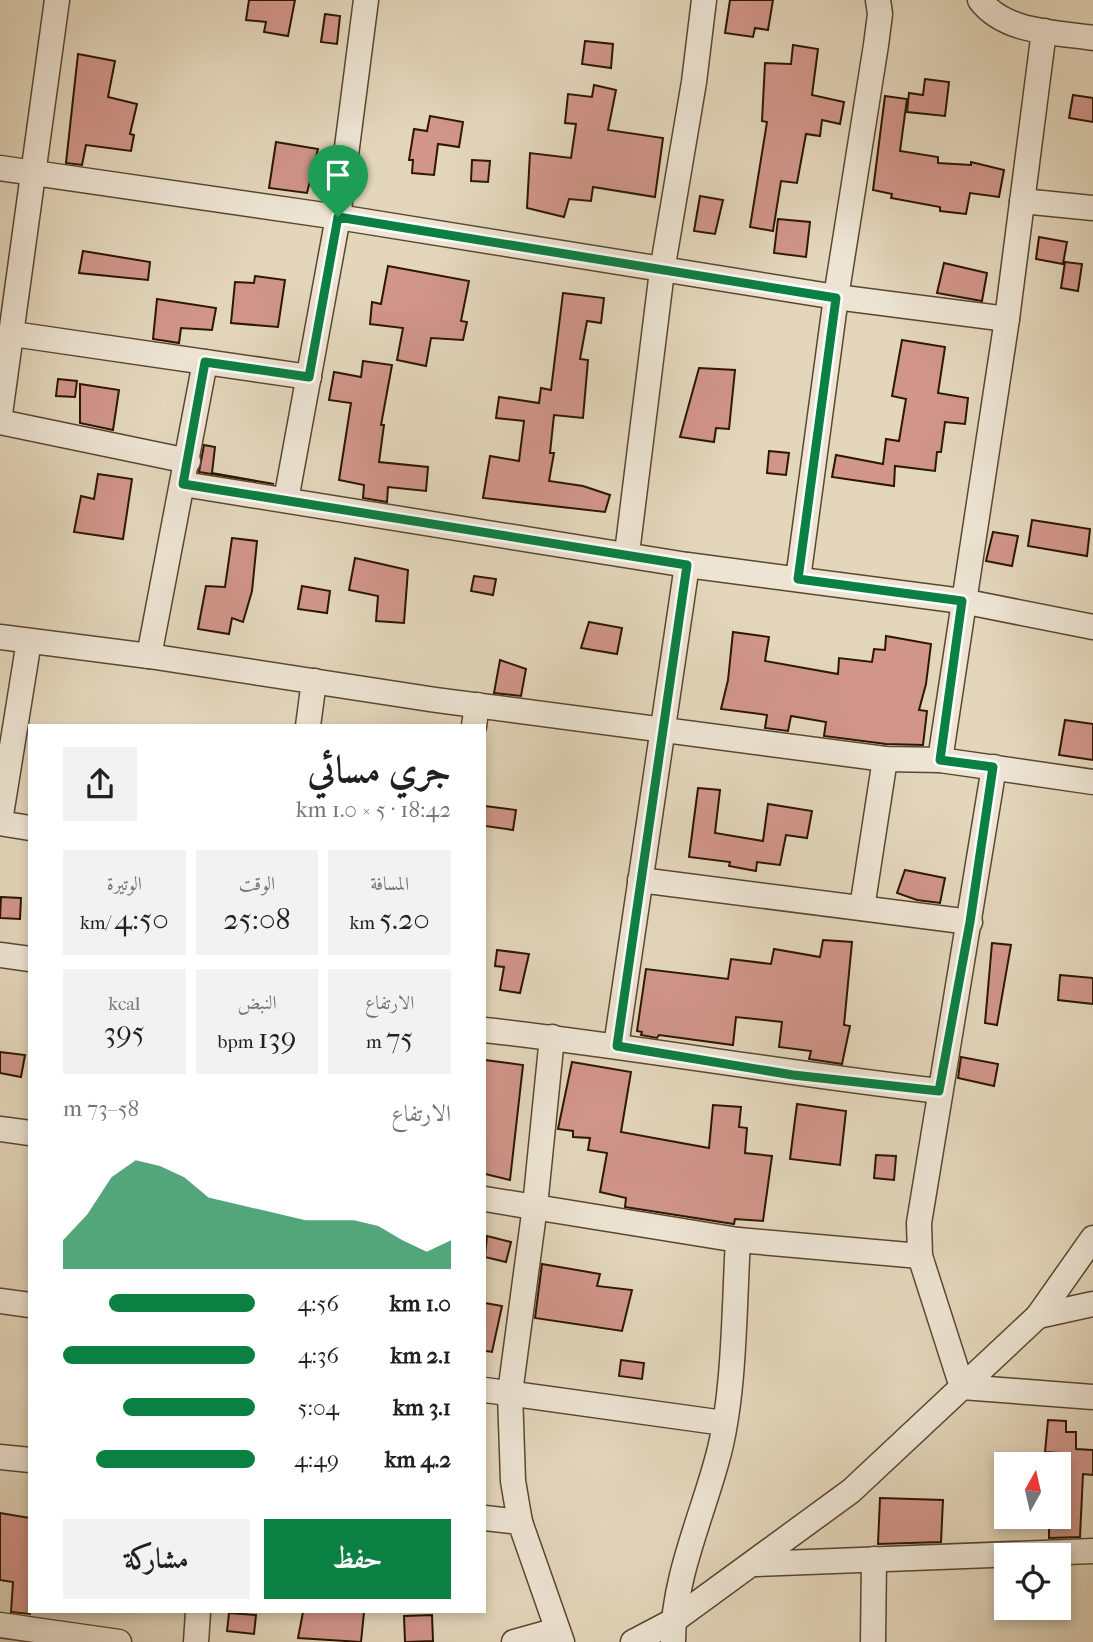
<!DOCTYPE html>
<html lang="ar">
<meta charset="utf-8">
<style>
body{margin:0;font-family:"IM FELL French Canon",Amiri,serif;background:#f2f2f2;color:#202124;direction:rtl;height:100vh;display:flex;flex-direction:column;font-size:26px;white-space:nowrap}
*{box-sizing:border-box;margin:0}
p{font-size:23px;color:#757577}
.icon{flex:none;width:38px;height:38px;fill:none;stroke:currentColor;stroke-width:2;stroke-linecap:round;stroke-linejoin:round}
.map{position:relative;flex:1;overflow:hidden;direction:ltr}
.panel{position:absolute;left:28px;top:724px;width:458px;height:889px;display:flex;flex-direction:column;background:#fff;border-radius:0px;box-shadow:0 4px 10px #0003;direction:rtl}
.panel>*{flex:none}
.needle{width:46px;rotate:8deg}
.tools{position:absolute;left:994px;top:1452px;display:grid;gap:14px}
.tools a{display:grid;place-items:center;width:77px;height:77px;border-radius:0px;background:#fff;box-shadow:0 4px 10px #0003;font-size:35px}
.pin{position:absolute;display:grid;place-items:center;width:60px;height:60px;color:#fff;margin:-72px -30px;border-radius:50% 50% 50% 0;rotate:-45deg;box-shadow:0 0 7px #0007}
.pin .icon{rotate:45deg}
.round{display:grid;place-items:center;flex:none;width:74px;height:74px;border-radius:0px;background:#f2f2f2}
.summary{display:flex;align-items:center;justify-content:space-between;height:119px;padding:0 35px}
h1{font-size:38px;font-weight:600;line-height:52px}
.figures{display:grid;grid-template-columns:repeat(3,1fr);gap:10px;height:119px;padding:7px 35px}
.figures div{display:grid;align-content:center;border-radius:0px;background:#f2f2f2;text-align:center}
.figures b{font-size:30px;font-weight:600}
.figures small{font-size:19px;font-weight:400}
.figures p{font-size:19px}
.chart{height:196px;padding:14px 35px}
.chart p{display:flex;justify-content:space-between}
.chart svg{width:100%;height:126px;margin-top:7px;fill:#0b8043;opacity:.7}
.button{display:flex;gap:14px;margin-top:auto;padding:14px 35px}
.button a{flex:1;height:80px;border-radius:0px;background:#0b8043;color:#fff;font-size:28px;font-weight:600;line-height:80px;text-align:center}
.button a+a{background:#f2f2f2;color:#202124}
ul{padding:0 35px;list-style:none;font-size:23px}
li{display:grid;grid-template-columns:112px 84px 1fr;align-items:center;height:52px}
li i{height:18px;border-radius:9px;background:#0b8043}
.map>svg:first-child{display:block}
.building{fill:#d1958a;stroke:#2c1700;stroke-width:2}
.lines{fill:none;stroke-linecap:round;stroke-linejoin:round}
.minor-casing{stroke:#5a472f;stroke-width:27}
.minor{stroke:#ede4d3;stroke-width:24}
.route-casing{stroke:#fff;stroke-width:14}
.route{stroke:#0b8043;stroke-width:9}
</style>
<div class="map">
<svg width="1093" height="1642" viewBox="0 0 1093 1642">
<rect width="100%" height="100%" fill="#e3d6bb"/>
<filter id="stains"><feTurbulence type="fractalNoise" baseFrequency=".00286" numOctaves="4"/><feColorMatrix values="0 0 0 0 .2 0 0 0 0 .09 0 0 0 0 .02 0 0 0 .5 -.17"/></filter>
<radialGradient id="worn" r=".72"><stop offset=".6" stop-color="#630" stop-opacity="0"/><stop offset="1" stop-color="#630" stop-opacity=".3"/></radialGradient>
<g class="building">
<path d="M249 0H295L288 36 264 32 266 22 246 20Z"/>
<path d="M730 0H773L768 30 755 28 753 37 725 33Z"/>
<path d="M325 14 340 16 337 44 321 42Z"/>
<path d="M585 41 613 44 611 68 582 64Z"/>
<path d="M793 45 818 49 812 95 844 102 840 124 822 120 820 136 806 134 797 183 781 181 773 231 750 227 767 122 762 121 765 63 791 64Z"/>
<path d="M78 54 115 61 108 97 137 104 130 134 134 135 131 151 86 145 82 165 66 163Z"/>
<path d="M925 79 949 82 945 116 907 112 909 93 923 95Z"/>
<path d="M594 85 616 90 608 130 663 138 655 197 593 187 591 201 569 199 564 217 527 208 530 153 571 158 576 124 565 123 568 94 592 97Z"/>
<path d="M1073 95 1093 98V122L1069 118Z"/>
<path d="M885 96 907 99 900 151 938 157V163L971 165V162L1004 170 999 197 970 193 966 214 940 211V207L891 198 892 194 873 190Z"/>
<path d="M430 116 463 122 459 147 438 144 434 175 412 173 413 160H409L414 129 427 131Z"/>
<path d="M276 142 318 149 307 193 269 188Z"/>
<path d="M472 160 490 161 488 182 471 181Z"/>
<path d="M700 196 723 200 715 234 694 231Z"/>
<path d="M778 219 810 222 806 257 774 253Z"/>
<path d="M1039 237 1067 242 1063 264 1036 259Z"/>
<path d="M83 251 150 262 148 280 79 273Z"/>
<path d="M1065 262 1082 264 1078 291 1061 288Z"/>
<path d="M944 263 987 273 982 301 937 293Z"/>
<path d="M388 266 469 281 461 321 467 322 463 340 431 338 426 366 397 360 403 328 370 324 372 302 381 304Z"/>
<path d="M255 276 285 280 278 327 231 323 235 282 254 283Z"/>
<path d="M563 293 604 298 601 323 587 321 580 359 588 360 583 418 554 415 550 453H554L549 481 583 486 610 495 605 512 483 498 490 456 519 461 524 421 496 418 499 397 539 403 541 388 551 390Z"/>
<path d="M157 299 216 308 212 330 181 328 179 343 153 339Z"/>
<path d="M902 340 945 347 938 393 968 398 965 424 945 422 941 452H937L935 471 895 466 894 486 832 477 836 455 883 464 886 439 899 441 906 399 892 396Z"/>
<path d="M363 361 392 365 381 425H384L379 462 428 467 426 491 388 487 387 502 363 498 364 485 339 480 351 403 329 400 334 372 361 377Z"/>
<path d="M699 368 735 370 729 429 716 428 714 442 680 437Z"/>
<path d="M58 379 77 381 75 397 56 396Z"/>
<path d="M80 384 119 390 113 430 80 423Z"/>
<path d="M204 445 215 447 212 473 274 484 199 472Z"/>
<path d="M769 451 789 453 786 475 767 473Z"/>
<path d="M98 474 132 479 123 539 74 532 81 496 94 499Z"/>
<path d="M1032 520 1090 529 1087 556 1028 546Z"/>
<path d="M993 532 1018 536 1012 566 986 561Z"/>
<path d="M232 538 257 541 252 591 243 622 232 618 229 634 198 629 206 586 225 587Z"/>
<path d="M355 558 408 570 404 623 376 621 378 596 349 590Z"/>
<path d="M474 576 496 579 493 595 471 591Z"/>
<path d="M302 586 330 591 327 613 298 609Z"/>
<path d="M589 622 622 628 617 654 581 648Z"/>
<path d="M733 632 769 637 765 661 838 674 839 658 872 662 874 649 885 650 886 636 931 644 926 684 919 710 927 711 923 745 886 744 824 736 826 722 791 716 788 731 765 728 767 715 721 709 728 680Z"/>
<path d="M500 660 526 669 521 696 494 693Z"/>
<path d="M1065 720 1093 724V760L1059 755Z"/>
<path d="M698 788 720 790 715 833 763 841 768 804 812 811 807 838 786 835 780 865 757 862 756 871 729 866 730 862 689 857Z"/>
<path d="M485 806 516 810 513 830 485 826Z"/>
<path d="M905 870 945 878 940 903 917 900 897 893Z"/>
<path d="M1 897 21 898 20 919 0 918Z"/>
<path d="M823 940 852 942 844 1025 850 1026 842 1064 809 1059 811 1051 779 1047 782 1022 736 1017 733 1045 659 1035 657 1038 641 1035 642 1032 637 1031 646 969 728 979 731 959 771 964 774 949 820 957Z"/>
<path d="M992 943 1011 945 997 1025 985 1023Z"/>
<path d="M497 950 529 954 520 993 500 990 504 967 495 966Z"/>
<path d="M1060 975 1093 978V1004L1058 1000Z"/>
<path d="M0 1052 25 1055 21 1077 0 1073Z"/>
<path d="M961 1057 998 1064 994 1086 958 1078Z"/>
<path d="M485 1060 523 1065 510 1180 485 1174Z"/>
<path d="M572 1062 631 1072 621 1132 709 1148 713 1105 741 1107 739 1127 747 1128 745 1153 772 1156 763 1221 735 1219 734 1224 625 1207 626 1198 600 1192 607 1153 588 1150 590 1138 573 1137V1131L558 1129Z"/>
<path d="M797 1104 846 1111 840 1165 790 1159Z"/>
<path d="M876 1155 896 1156 894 1180 874 1178Z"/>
<path d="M487 1236 511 1242 506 1262 485 1257Z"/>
<path d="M542 1264 600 1274 597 1286 632 1290 622 1331 535 1318Z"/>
<path d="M485 1303 502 1306 492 1352 485 1351Z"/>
<path d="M621 1360 644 1363 642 1379 619 1376Z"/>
<path d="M1048 1420 1066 1421V1432H1076V1449L1093 1450V1475L1083 1474 1080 1537 1049 1538V1517H1059V1453L1045 1452Z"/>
<path d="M880 1498 943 1500 941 1542 878 1544Z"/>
<path d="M0 1513 30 1518V1614L11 1612 13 1582 0 1580Z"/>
<path d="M303 1612H364L361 1642 298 1638Z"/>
<path d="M229 1613 256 1615 254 1634 227 1631Z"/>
<path d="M432 1615 433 1641 405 1642 404 1616Z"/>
</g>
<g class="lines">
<defs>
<g id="minor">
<path d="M980 0C1005 33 1055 32 1093 38"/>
<path d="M0 168 338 217 836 297 1007 319 940 760"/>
<path d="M1022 201 1093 208"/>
<path d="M1007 319 1044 31"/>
<path d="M13 334 309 377"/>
<path d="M0 414 57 0"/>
<path d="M0 422 188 461"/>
<path d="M183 484 687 565 962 601 1093 627"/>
<path d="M286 500 338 217 366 0"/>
<path d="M627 553 662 271 694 82 704 0"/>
<path d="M798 579 836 297 876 45 880 14 878 0"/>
<path d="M0 637 149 656 436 700 885 759 940 760 1093 782"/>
<path d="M149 656 205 362"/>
<path d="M308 726 314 681"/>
<path d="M474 726 477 705"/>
<path d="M994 767 919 1223 920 1256 962 1387 1093 1397"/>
<path d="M0 821 29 641"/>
<path d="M0 823 30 828"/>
<path d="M640 880 970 922"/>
<path d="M862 908 885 759"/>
<path d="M0 955 30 959"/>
<path d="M485 1030C637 1047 787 1074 939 1091"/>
<path d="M616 1046 687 565"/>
<path d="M0 1129 30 1133"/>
<path d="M485 1199 738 1240C734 1307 735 1397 717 1460 701 1519 673 1580 673 1642"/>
<path d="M738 1240 920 1256"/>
<path d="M0 1301 30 1305"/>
<path d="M1038 1316 1093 1304"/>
<path d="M485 1390 724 1423"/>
<path d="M0 1457 30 1460"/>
<path d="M485 1518 520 1522 562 1642"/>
<path d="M520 1522 513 1481 510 1393 535 1206 552 1037"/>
<path d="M755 1564 1093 1551"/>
<path d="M0 1625 119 1642"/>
<path d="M196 1642 198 1612"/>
<path d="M514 1642 557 1630"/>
<path d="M633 1642 673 1621 851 1491 1038 1316 1093 1238"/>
<path d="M873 1642 874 1559"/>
</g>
</defs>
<use href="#minor" class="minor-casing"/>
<use href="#minor" class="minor"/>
</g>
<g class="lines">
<defs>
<path id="route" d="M338 217 836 298 798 579 962 601 940 760 993 767 970 922 939 1091 793 1075 617 1046 687 565 183 484 205 362 309 377Z"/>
</defs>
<use href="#route" class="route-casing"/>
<use href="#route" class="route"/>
</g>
<rect width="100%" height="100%" filter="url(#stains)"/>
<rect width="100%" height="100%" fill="url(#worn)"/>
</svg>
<div class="tools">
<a><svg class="needle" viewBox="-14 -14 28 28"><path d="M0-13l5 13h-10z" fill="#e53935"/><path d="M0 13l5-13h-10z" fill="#757577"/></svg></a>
<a><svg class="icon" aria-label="locate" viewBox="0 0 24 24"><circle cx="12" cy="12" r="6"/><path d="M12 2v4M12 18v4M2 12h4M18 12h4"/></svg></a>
</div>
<div class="pin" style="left:338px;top:217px;background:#1e9e55"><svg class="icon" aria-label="arrive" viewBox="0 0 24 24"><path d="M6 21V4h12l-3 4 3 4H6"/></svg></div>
<section class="panel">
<div class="summary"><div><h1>جري مسائي</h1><p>18:42 · 5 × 1.0 km</p></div><a class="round"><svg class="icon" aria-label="share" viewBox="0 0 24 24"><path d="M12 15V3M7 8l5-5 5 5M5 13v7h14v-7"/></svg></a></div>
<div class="figures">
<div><p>المسافة</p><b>5.20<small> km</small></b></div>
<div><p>الوقت</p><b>25:08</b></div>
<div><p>الوتيرة</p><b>4:50<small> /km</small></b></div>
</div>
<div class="figures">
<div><p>الارتفاع</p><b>75<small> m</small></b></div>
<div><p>النبض</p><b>139<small> bpm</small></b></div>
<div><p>kcal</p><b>395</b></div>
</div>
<div class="chart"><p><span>الارتفاع</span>58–73 m</p>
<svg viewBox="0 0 160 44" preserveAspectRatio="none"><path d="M0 44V34L10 25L20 12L30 6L40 8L50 12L60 19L70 21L80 23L90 25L100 27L110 27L120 27L130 29L140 34L150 38L160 34V44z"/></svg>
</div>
<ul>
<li><b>1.0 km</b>4:56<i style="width:76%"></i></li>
<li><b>2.1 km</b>4:36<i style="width:100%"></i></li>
<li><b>3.1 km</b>5:04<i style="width:69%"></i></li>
<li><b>4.2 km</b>4:49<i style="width:83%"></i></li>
</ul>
<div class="button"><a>حفظ</a><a>مشاركة</a></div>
</section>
</div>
